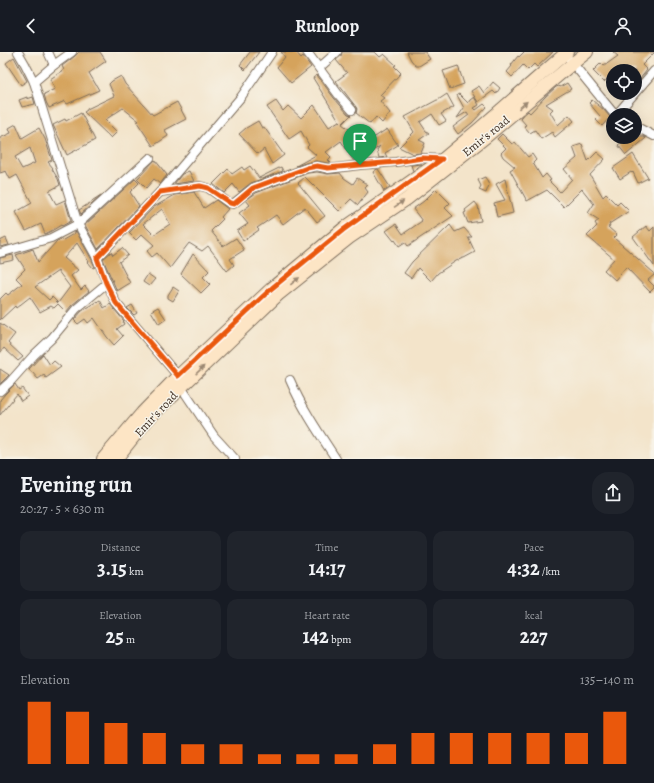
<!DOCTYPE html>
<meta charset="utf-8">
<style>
body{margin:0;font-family:Alegreya,serif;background:#20242c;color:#f1f3f6;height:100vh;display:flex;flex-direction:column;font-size:15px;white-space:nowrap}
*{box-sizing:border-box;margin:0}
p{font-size:13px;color:#9ea1a6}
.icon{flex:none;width:22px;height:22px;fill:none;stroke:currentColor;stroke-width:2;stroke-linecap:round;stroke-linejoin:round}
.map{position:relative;height:407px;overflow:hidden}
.panel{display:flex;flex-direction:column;background:#171b24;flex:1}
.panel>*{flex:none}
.fabs{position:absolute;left:606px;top:12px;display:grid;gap:8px}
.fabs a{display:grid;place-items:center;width:36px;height:36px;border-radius:50%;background:#171b24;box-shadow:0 4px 16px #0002;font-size:20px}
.pin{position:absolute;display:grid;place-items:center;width:34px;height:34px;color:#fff;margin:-41px -17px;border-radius:50% 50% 50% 0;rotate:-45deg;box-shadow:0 0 4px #0007}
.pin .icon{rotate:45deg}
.round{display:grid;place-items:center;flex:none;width:42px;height:42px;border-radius:16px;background:#20242c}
.head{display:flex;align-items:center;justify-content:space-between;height:68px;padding:0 20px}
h1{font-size:22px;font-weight:700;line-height:30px}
.metrics{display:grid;grid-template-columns:repeat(3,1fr);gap:6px;height:68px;padding:4px 20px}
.metrics div{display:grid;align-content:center;border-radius:10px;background:#20242c;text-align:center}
.metrics b{font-size:20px;font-weight:700}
.metrics small{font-size:11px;font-weight:400}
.metrics p{font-size:11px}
.chart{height:112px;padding:8px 20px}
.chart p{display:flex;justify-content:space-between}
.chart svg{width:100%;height:72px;margin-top:4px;stroke:#ea580c;stroke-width:6}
header{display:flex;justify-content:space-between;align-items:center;height:52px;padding:0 20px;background:#171b24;font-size:18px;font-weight:700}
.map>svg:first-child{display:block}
.building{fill:#d5a35c;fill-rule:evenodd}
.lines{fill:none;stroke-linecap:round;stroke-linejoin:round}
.minor-casing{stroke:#7b6b5a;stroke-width:10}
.secondary-casing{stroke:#7b6b5a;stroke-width:14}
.minor{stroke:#fff;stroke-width:8}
.secondary{stroke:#fde5c5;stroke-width:12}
.oneway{fill:#9c8872}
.route-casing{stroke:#fff;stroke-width:8}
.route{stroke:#ea580c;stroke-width:5}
.labels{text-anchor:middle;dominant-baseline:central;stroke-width:3;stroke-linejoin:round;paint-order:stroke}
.street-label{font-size:12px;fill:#3b2a1e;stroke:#f7f3e8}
</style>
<header><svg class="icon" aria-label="back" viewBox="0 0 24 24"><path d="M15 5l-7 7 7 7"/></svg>Runloop<svg class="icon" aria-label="person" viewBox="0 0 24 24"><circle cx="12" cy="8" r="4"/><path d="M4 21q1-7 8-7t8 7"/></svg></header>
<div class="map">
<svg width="654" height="407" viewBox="0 0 654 407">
<rect width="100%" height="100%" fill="#f7f3e8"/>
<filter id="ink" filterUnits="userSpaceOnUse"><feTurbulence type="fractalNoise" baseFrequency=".025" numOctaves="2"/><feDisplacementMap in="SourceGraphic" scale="8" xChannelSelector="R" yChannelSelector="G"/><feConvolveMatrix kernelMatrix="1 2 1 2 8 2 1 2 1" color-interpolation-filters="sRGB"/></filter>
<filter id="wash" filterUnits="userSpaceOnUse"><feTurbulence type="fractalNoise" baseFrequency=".012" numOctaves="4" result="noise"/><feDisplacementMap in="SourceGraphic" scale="16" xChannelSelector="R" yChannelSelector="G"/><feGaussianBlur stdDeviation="0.9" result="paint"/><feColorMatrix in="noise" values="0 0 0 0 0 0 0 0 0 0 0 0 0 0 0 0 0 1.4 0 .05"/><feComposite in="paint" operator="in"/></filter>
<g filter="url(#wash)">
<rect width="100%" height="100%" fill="#f3e4ca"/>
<g id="blocks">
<g class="building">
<path d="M79 0H100L106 9 89 21 99 38 67 52 65 49 49 56 46 50 44 42 55 37 50 27 64 18 62 14 75 4Z"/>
<path d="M250 0H259L245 18 240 13Z"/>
<path d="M281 0H296L301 6 303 4 311 15 291 31 277 15 285 5Z"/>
<path d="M342 0H375L380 5 384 2 396 13 394 14 401 21 380 43 384 46 380 49 390 61 382 71 376 65 370 72 356 61 357 57 356 55 336 29 347 21 336 8 341 4Z"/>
<path d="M407 0H425L430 7 419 14H416L411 8Z"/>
<path d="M524 0H553L537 15 534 12 528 18 523 13 512 25 507 20 512 14 511 13 518 4 519 5Z"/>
<path d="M613 0H654V1L642 13 647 18 635 33V19H613V22L604 30 593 19 601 11 604 14 618 4Z"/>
<path d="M14 5 27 29 21 33 6 11Z"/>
<path d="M458 14 464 32 450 37 443 19Z"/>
<path d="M317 23 334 46 348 62 351 63 342 72 360 85 348 100 341 89 326 100 331 105 328 108 331 111H328L316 109 306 111 296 114 316 103 307 95 309 93 301 79 289 87 267 55 276 49 283 59 288 54 301 66 314 53 329 75 339 69 340 70 313 26Z"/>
<path d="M121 24 125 32 153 63 177 50 186 67 165 78 168 84 153 94 137 70 139 69 123 56 105 68 117 80 111 86 84 60 87 58V57L114 44 109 32 112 29Z"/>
<path d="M493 30 500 36 496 42 493 39 478 50 471 39 479 34 484 41Z"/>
<path d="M567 31 571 37 546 52 553 57 550 60 558 73 569 63 574 69 555 85 552 80 541 87 535 78 530 81 524 74 526 73 520 66 528 59 530 61 545 45 556 35 559 34 560 35Z"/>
<path d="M447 42 454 55 441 62 446 69 439 73 432 62 420 70 426 79 429 81 419 88 425 91 421 101 413 102 399 95 414 80 405 65 437 48H438Z"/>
<path d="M459 42 468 51 470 48 474 45 479 53 474 56 476 58 484 52 487 55 472 71 458 82 453 75 469 63 467 60 457 66 464 56 457 43Z"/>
<path d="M27 45V47L33 45 35 52 22 55 19 48Z"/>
<path d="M592 48 604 58 610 65 602 74 596 68 600 64 589 51Z"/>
<path d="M81 61 95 88 67 103 53 73 65 67 66 69Z"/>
<path d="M258 69 262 76 264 75 284 103 272 112 264 97 258 102 239 82 246 76Z"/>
<path d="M16 72 22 86 39 76 45 87 52 108 48 110 53 116 52 117 58 127 60 133 49 139 56 152 65 148 71 169 62 174 61 173 53 178 45 182 41 172 26 179 16 160 32 151 17 123 10 127 6 119 0 121V86L11 81 9 76ZM30 96 35 111 22 117 15 105Z"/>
<path d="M387 77 398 93 385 101 387 105 379 106 377 98 380 94 359 108H353L349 102Z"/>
<path d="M502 82 512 92 515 90 528 105 532 102 536 108 533 111 542 126 546 122 551 128 549 129 560 140 572 127 564 117 577 106 573 95 582 92 588 109 597 100 605 107 590 123 603 145 606 142 617 153 620 150 629 159 609 172 610 174 608 175 617 183 614 186 654 221V223L648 228 654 234V236L650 240 626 215 615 228 604 218 614 207 587 184 597 174 595 171 599 168 588 161 594 152 582 137 564 155 547 138 527 149 510 118 515 115 503 105 501 101 506 96 497 87Z"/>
<path d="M621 85H644L646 86 626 103 618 93 623 89Z"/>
<path d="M633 102 648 126 638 131 633 120 632 121 631 120 620 127 613 116Z"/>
<path d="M155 108 167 123 160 132 154 127 146 136 137 127Z"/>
<path d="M422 112 413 119 411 113Z"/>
<path d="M250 114 259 126 281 115 283 119 251 131 239 140 233 132 224 141 213 132 228 117 232 122 242 115 244 118Z"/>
<path d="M377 117H378L390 135 384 139 373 120Z"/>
<path d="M189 119 194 129 174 132 182 122Z"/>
<path d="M317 120 328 122 340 121 344 126 353 132 357 126 368 133 365 136 368 140 358 153 351 147 339 159 305 125 298 131 325 164 317 170 305 155 283 172 276 163 257 176 259 178 243 189 237 179 248 172 239 161 250 153 246 148 256 141 308 121Z"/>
<path d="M485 125 489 133 486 141 479 138 481 134 478 128Z"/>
<path d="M135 127 139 131 130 140 139 154 98 197 85 173Z"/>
<path d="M505 127 513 161 497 165 494 151 505 148 496 132Z"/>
<path d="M436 137 450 151 445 156 453 164 408 194 405 190 399 194 395 188 394 189 386 179 396 172 403 182 422 169 413 157 424 149Z"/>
<path d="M194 140 204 156 216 148 228 157 221 165 223 167 211 179 223 194 236 186 244 198 230 207 234 213 227 219 208 194 202 199 189 191 170 216 157 201 152 205 147 199 154 193 142 182 136 188 129 181 154 155 175 143ZM162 157 170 172 154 183 143 172Z"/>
<path d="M101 144 81 162 79 158Z"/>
<path d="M475 150 478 154 481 169 468 171 464 161 466 160 465 158Z"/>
<path d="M450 173 455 180 464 176 472 185H468L475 200 464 206H463L456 209 438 221 431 229 418 216 411 226 404 221 412 210Z"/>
<path d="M646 174 650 179 654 175V214L633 185Z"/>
<path d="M76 179 92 208 95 215 93 216 88 210H89L77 191 64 206 78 218 71 224 81 238 85 234 89 239 72 253 66 260 58 252 54 256 51 254 40 260 30 245 16 256 15 254 0 268V247L6 241 8 243 22 232 16 226 25 217 16 203 33 197 38 210 57 189 62 187 63 188 75 181V180ZM58 219 70 235 58 251 52 245 49 248 35 235Z"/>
<path d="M6 186 9 193 0 195V189Z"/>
<path d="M122 196 128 203 119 210 130 231 117 239 103 207 111 200 113 203Z"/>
<path d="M193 202 209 219 203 225 210 232 201 241 181 222Z"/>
<path d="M13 203 14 208 0 211V206Z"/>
<path d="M148 222 155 227 149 234 143 230Z"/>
<path d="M173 235 179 239 173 249 168 246V243Z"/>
<path d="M100 248 104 256 110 252 124 269 123 270 124 272 117 277 123 284 114 293 107 285 94 266 88 271 85 267 78 272 74 268 82 259Z"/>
<path d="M132 253 137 261 134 263 127 256Z"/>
<path d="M158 255 166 267 159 272 151 259Z"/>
<path d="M0 271 15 282 8 291 23 305 18 309 4 296 0 301Z"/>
<path d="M43 302 50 313 54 309 61 315 46 326 44 323 38 327 32 320H31L29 317Z"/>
<path d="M0 317 9 323 0 332Z"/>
<path d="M15 332 19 338 22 336 28 344 21 349 17 342 0 363V348L5 342Z"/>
</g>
</g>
</g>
<g filter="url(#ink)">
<use href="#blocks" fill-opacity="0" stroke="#7b6b5a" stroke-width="1"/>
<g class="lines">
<defs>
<g id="minor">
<path d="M18 0 25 12 34 30 78 172 97 206 107 231 116 251 178 324"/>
<path d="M48 0 54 13"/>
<path d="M307 0 338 42 352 58"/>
<path d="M570 8 615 63"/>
<path d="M319 16 337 0"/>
<path d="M34 30 54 13 72 0"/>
<path d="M616 63 654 19"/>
<path d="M635 74 654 84"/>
<path d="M160 140 200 134 208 136 229 151 233 152 253 136 307 116 317 114 328 117 360 113 396 110 422 106 443 107"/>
<path d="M0 201 51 186 78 172 150 106"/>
<path d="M97 206 160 140 241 45 272 0"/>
<path d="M290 328C302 356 319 381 336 407"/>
<path d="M181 335 214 384 235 407"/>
<path d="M0 339 10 330 34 303 52 286 76 257 107 231"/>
</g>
<g id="secondary">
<path d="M103 407 142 361 178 324 272 236 343 177 443 107 480 76 567 0"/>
<path d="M116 407 148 367 279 242 349 186 407 147 487 84 572 12 587 0"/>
</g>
</defs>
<use href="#minor" class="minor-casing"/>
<use href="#secondary" class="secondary-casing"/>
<use href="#minor" class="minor"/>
<use href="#secondary" class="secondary"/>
</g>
<defs><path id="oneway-solid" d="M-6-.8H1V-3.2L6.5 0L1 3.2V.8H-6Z"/></defs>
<g class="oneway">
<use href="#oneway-solid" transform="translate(523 53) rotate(-41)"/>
<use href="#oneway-solid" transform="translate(399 152) rotate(-34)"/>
<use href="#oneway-solid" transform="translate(295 229) rotate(-39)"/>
<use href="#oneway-solid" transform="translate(200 318) rotate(-44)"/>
</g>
</g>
<g class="lines" filter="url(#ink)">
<defs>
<path id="route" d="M422 106 442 107 343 178 272 236 178 324 116 251 106 231 97 206 160 140 200 134 208 136 230 151 234 152 253 136 307 116 317 114 328 116 360 113 396 110Z"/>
</defs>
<use href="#route" class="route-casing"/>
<use href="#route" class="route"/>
</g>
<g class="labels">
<g class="street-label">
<text transform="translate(486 84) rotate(-39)">Emir's road</text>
<text transform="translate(156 362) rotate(-47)">Emir's road</text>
</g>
</g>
</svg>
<div class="fabs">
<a><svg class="icon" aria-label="locate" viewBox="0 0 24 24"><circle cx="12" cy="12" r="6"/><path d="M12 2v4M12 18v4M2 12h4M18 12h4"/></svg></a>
<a><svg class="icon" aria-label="layers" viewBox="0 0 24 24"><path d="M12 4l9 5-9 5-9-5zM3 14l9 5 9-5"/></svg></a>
</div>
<div class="pin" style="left:360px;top:113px;background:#1e9e55"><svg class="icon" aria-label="arrive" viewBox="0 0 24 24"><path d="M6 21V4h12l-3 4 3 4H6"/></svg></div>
</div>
<section class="panel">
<div class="head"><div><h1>Evening run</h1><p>20:27 · 5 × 630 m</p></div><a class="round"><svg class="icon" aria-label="share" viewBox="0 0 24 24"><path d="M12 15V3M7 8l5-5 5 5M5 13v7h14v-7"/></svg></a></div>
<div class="metrics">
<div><p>Distance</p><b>3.15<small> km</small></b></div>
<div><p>Time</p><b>14:17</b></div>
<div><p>Pace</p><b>4:32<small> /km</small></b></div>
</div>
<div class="metrics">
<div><p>Elevation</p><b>25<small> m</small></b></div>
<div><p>Heart rate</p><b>142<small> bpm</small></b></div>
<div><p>kcal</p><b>227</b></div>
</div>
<div class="chart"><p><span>Elevation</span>135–140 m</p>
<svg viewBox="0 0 160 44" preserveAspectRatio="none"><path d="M5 44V6M15 44V12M25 44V19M35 44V25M45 44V32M55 44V32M65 44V38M75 44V38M85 44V38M95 44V32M105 44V25M115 44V25M125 44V25M135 44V25M145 44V25M155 44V12"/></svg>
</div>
</section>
